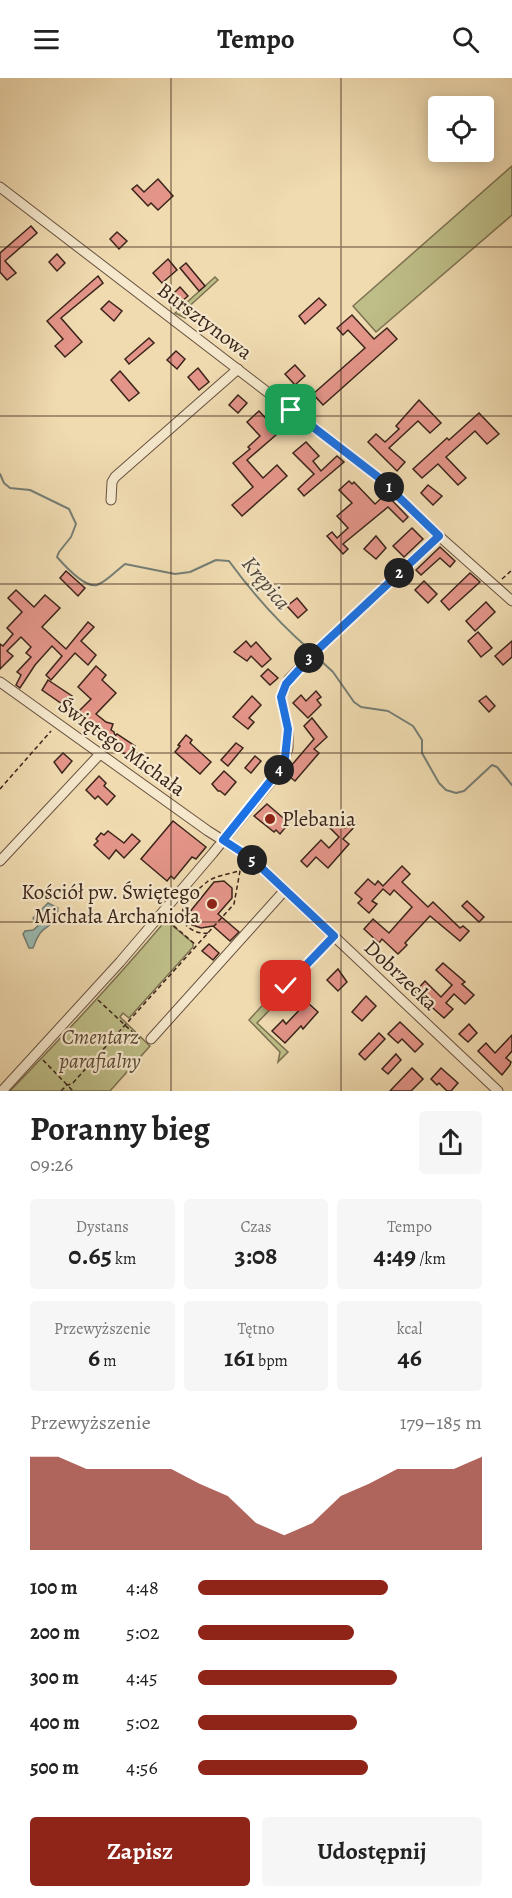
<!DOCTYPE html>
<html lang="pl">
<meta charset="utf-8">
<style>
body{margin:0;font-family:Alegreya,serif;background:#f6f6f6;color:#222;height:100vh;display:flex;flex-direction:column;font-size:22px;white-space:nowrap}
*{box-sizing:border-box;margin:0}
p{font-size:20px;color:#767676}
.icon{flex:none;width:33px;height:33px;fill:none;stroke:currentColor;stroke-width:2;stroke-linecap:round;stroke-linejoin:round}
.map{position:relative;height:1013px;overflow:hidden}
.details{display:flex;flex-direction:column;background:#fff;flex:1}
.details>*{flex:none}
.controls{position:absolute;left:428px;top:18px;display:grid;gap:12px}
.controls a{display:grid;place-items:center;width:66px;height:66px;border-radius:6px;background:#fff;box-shadow:0 3px 15px #0003;font-size:30px}
.pin{position:absolute;display:grid;place-items:center;width:51px;height:51px;color:#fff;margin:-26px;border-radius:12px;box-shadow:0 3px 9px #0006}
.km{position:absolute;width:30px;height:30px;margin:-15px;border-radius:50%;background:#222;color:#fff;font-size:16px;line-height:30px;text-align:center}
.round{display:grid;place-items:center;flex:none;width:63px;height:63px;border-radius:6px;background:#f6f6f6}
.head{display:flex;align-items:center;justify-content:space-between;height:102px;padding:0 30px}
h1{font-size:33px;font-weight:600;line-height:45px}
.metrics{display:grid;grid-template-columns:repeat(3,1fr);gap:9px;height:102px;padding:6px 30px}
.metrics div{display:grid;align-content:center;border-radius:6px;background:#f6f6f6;text-align:center}
.metrics b{font-size:26px;font-weight:600}
.metrics small{font-size:16px;font-weight:400}
.metrics p{font-size:16px}
.chart{height:168px;padding:12px 30px}
.chart p{display:flex;justify-content:space-between}
.chart svg{width:100%;height:108px;margin-top:6px;fill:#8f2418;opacity:.7}
.button{display:flex;gap:12px;margin-top:auto;padding:12px 30px}
.button a{flex:1;height:69px;border-radius:6px;background:#8f2418;color:#fff;font-size:24px;font-weight:600;line-height:69px;text-align:center}
.button a+a{background:#f6f6f6;color:#222}
ul{padding:0 30px;list-style:none;font-size:20px}
li{display:grid;grid-template-columns:96px 72px 1fr;align-items:center;height:45px}
li i{height:15px;border-radius:8px;background:#8f2418}
header{display:flex;justify-content:space-between;align-items:center;height:78px;padding:0 30px;background:#fff;font-size:27px;font-weight:600}
.map>svg:first-child{display:block}
.green{fill:#bebe88;stroke:#7c7151;stroke-width:1.5}
.water{fill:#9bbab1;stroke:#757e75;stroke-width:1.5}
.lines{fill:none;stroke-linecap:round;stroke-linejoin:round}
.stream{stroke:#757e75;stroke-width:2}
.building{fill:#e49589;stroke:#3b241a;stroke-width:1.5}
.minor-casing{stroke:#685240;stroke-width:11}
.path{stroke:#3b241a;stroke-width:1.5;stroke-dasharray:4.5 3;stroke-linecap:butt}
.minor{stroke:#f5e8cc;stroke-width:9}
.route-casing{stroke:#fff;stroke-width:12}
.route{stroke:#1a73e8;stroke-width:8}
.grid{fill:none;stroke:#3b241a;stroke-width:1.5;stroke-opacity:0.55}
.poi-dot{fill:#8f2418;stroke:#f5e8cc;stroke-width:2}
.labels{text-anchor:middle;dominant-baseline:central;stroke-width:4.5;stroke-linejoin:round;paint-order:stroke}
.street-label{font-size:21px;fill:#3b241a;stroke:#f5e8cc}
.poi-label{font-size:21px;fill:#3b241a;stroke:#f5e8cc;text-anchor:start}
.park-label{font-size:21px;font-style:italic;fill:#5c4a36;stroke:#f5e8cc}
.water-label{font-size:22px;font-style:italic;fill:#534a40;stroke:#f5e8cc}
</style>
<header><svg class="icon" aria-label="menu" viewBox="0 0 24 24"><path d="M4 6h16M4 12h16M4 18h16"/></svg>Tempo<svg class="icon" aria-label="search" viewBox="0 0 24 24"><circle cx="10" cy="10" r="6"/><path d="M15 15l6 6"/></svg></header>
<div class="map">
<svg width="512" height="1013" viewBox="0 0 512 1013">
<rect width="100%" height="100%" fill="#f0dbb1"/>
<filter id="stains"><feTurbulence type="fractalNoise" baseFrequency=".00333" numOctaves="4"/><feColorMatrix values="0 0 0 0 .2 0 0 0 0 .09 0 0 0 0 .02 0 0 0 .5 -.17"/></filter>
<radialGradient id="worn" r=".72"><stop offset=".6" stop-color="#630" stop-opacity="0"/><stop offset="1" stop-color="#630" stop-opacity=".3"/></radialGradient>
<g class="green">
<path d="M512 88V137L376 254 353 228Z"/>
<path d="M215 199 218 202 184 233 185 240 175 235Z"/>
<path d="M166 842 193 865V869L129 940 123 935 120 939 150 968 110 1013H10C63 958 116 902 166 842Z"/>
<path d="M279 909 286 915 257 945 288 974 278 984 280 974 249 942Z"/>
</g>
<path class="water" d="M48 825 58 830C57 849 44 847 39 857 36 861 35 866 33 870H29L23 856 25 853 33 852 38 848 33 840Z"/>
<g class="lines">
<g class="stream">
<path d="M0 396 4 405 10 410 30 412 69 431 76 446 71 459 59 474 57 479C64 487 85 510 97 507 106 504 117 492 125 486L175 496 190 494 216 482 229 483C253 516 279 545 310 572"/>
<path d="M319 581 333 594 354 624 361 629 388 633 413 648 422 662V675L439 705 446 712 456 715 464 713 492 687 497 689 512 707"/>
</g>
</g>
<g class="building">
<path d="M158 101 173 118 158 132 151 125 148 128 132 111 137 107 144 114Z"/>
<path d="M31 148 37 155 5 183 16 195 7 202 0 194V175Z"/>
<path d="M117 154 127 163 119 171 110 161Z"/>
<path d="M57 176 65 185 57 193 49 184Z"/>
<path d="M168 181 177 192 162 205 153 195Z"/>
<path d="M186 185 205 208 199 213 180 190Z"/>
<path d="M98 198 103 205 61 240 82 264 65 279 55 268 63 261 47 243Z"/>
<path d="M180 209 188 218 180 225 176 221 173 224 169 220Z"/>
<path d="M319 220 326 227 305 246 299 238Z"/>
<path d="M109 223 122 233 114 243 101 231Z"/>
<path d="M352 237 374 261 387 250 397 261 323 327 313 316 365 270 348 252 343 257 337 250Z"/>
<path d="M149 260 154 265 129 286 125 281Z"/>
<path d="M176 273 185 281 177 291 167 282Z"/>
<path d="M295 287 305 298 295 307 285 296Z"/>
<path d="M198 290 209 304 199 312 188 299Z"/>
<path d="M120 293 139 315 129 323 111 302Z"/>
<path d="M238 317 247 325 238 335 229 327Z"/>
<path d="M419 322 441 345 430 355 418 343 389 370 405 384 397 393 368 364 376 356 385 364 399 351 396 348Z"/>
<path d="M259 333 272 347 282 339 293 349 287 356 283 351 247 382 263 400 277 387 287 398 242 438 232 427 253 409 233 385 250 371 248 369 260 358 247 344Z"/>
<path d="M479 335 499 356 487 366 475 353 446 379 466 400 458 407 438 386 422 400 413 391 447 360 449 362Z"/>
<path d="M306 364 319 378 313 383 321 393 337 378 344 384 304 418 298 411 314 396 293 375Z"/>
<path d="M349 403 352 406 354 404 375 426 386 416 408 439 403 444 388 429 343 466 348 471 343 476 327 458 332 454 337 460 348 450 337 438 352 425 339 412Z"/>
<path d="M428 407 442 418 433 427 421 415Z"/>
<path d="M412 450 423 461 404 479 393 468Z"/>
<path d="M376 458 386 470 376 481 364 471Z"/>
<path d="M440 469 455 483 450 489 440 480 421 497 416 492Z"/>
<path d="M66 493 85 510 78 518 60 500Z"/>
<path d="M470 495 480 504 449 532 441 523Z"/>
<path d="M424 503 437 516 428 525 415 512Z"/>
<path d="M16 512 34 529 45 517 60 530 42 549 66 571 88 544 94 549 81 563 96 577 88 587 75 575 51 602 46 597 62 578 52 568 35 587 20 610 16 607 21 597 17 594 31 579 26 575 31 569 21 559 7 573 13 578 0 591V566L3 568 13 556 7 550 22 534 8 520Z"/>
<path d="M297 520 307 532 298 540 287 528Z"/>
<path d="M486 524 495 534 475 553 466 543Z"/>
<path d="M478 554 492 570 481 579 468 563Z"/>
<path d="M246 563 251 569 256 564 271 581 262 589 251 578 247 583 234 574Z"/>
<path d="M512 563V579L503 587 495 578Z"/>
<path d="M96 588 106 597 102 602 116 615 96 636 106 644 113 646 111 652 114 654 115 658 117 656 135 668 128 678 109 666 111 664 83 641 84 639 79 633 91 621 78 609Z"/>
<path d="M268 591 278 600 270 607 261 598Z"/>
<path d="M48 602 72 618 65 628 42 612Z"/>
<path d="M316 613 321 619 317 622 321 627 308 640 293 625 301 617 306 623Z"/>
<path d="M252 618 261 627 249 640 254 644 248 651 233 639Z"/>
<path d="M486 618 495 628 489 634 479 623Z"/>
<path d="M312 640 327 659 314 671 319 675 295 703 285 695 314 661 304 648Z"/>
<path d="M186 657 192 662 190 665 211 684 200 696 175 674 180 668 178 667Z"/>
<path d="M236 665 243 670 228 688 221 682Z"/>
<path d="M63 675 72 683 62 695 54 684Z"/>
<path d="M255 678 261 683 251 695 245 690Z"/>
<path d="M224 693 236 704 225 717 220 713H218L212 706Z"/>
<path d="M99 698 106 705 104 708 115 718 107 727 98 718 95 721 86 712Z"/>
<path d="M267 726 289 745 280 756 276 752 274 754 254 738Z"/>
<path d="M331 737 345 750 353 742 357 746 343 761 349 766 328 790 316 779 307 789 301 783 321 762 329 770 339 759 324 744Z"/>
<path d="M173 743 206 769 196 781 192 779 174 801 171 798 167 803 141 781Z"/>
<path d="M108 753 124 765 132 756 140 763 124 780 116 772 109 781 94 767 98 763 96 761 101 755 104 757Z"/>
<path d="M402 788 410 796 402 804 428 829 433 824 460 850 463 848 469 853 460 863 430 838 405 865 407 867 398 876 382 861 379 865 364 851 373 841 389 855 412 829 394 812 390 817 383 811 372 823 377 826 369 835 358 825 362 821 355 815 368 801 375 807 378 803 383 808Z"/>
<path d="M224 803 232 810V820L218 836 239 854 230 863 213 848 201 850 192 847 189 835 214 804Z"/>
<path d="M467 823 484 839 479 844 462 828Z"/>
<path d="M209 866 219 875 213 882 202 873Z"/>
<path d="M443 885 465 904 462 906 474 917 465 926 454 916 446 925 453 931 444 940 415 914 425 903 441 919 452 907 436 892Z"/>
<path d="M338 891 347 904 338 913 327 902Z"/>
<path d="M366 918 376 928 362 943 352 934Z"/>
<path d="M307 924 318 934 303 951 301 948 285 965 272 953 283 942 286 946Z"/>
<path d="M400 944 423 966 415 974 402 961 398 965 388 956Z"/>
<path d="M469 946 477 955 468 964 459 956Z"/>
<path d="M379 955 385 961 365 982 359 976Z"/>
<path d="M512 957V973L506 980 511 984 510 987 502 997 478 973 486 965 495 975Z"/>
<path d="M396 976 401 982 388 996 382 991Z"/>
<path d="M412 990 423 1001 411 1013H390Z"/>
<path d="M441 990 458 1005 451 1013H447L439 1005 437 1007 431 1001Z"/>
</g>
<g class="lines">
<defs>
<g id="minor">
<path d="M0 109 378 399 439 458 512 523"/>
<path d="M111 422 112 404 115 399 238 291"/>
<path d="M0 604 208 753 251 780 498 1013"/>
<path d="M0 783 100 676"/>
<path d="M151 961 285 812"/>
<path d="M2 1013 120 884 213 775 277 696 285 680 288 670V651L281 619 289 601 314 575 439 458"/>
</g>
</defs>
<use href="#minor" class="minor-casing"/>
<g class="path">
<path d="M502 501 512 492"/>
<path d="M0 711 51 653"/>
<path d="M168 843 196 867"/>
<path d="M208 855C194 857 176 845 184 829 188 821 199 810 207 804 214 798 229 796 239 793"/>
<path d="M287 908 327 865"/>
<path d="M98 922 141 962"/>
<path d="M43 982 73 1013"/>
<path d="M61 1013 67 1007 72 1006 234 826 240 793 244 788"/>
</g>
<use href="#minor" class="minor"/>
</g>
<g class="lines">
<defs>
<path id="route" d="M286 908 334 858 251 780 223 762 276 696 285 680 288 651 281 619 286 606 314 575 439 458 378 399 291 332"/>
</defs>
<use href="#route" class="route-casing"/>
<use href="#route" class="route"/>
</g>
<path class="grid" d="M171 0V1013M341 0V1013M0 169H512M0 338H512M0 506H512M0 675H512M0 844H512"/>
<g class="poi-dot">
<circle cx="270" cy="741" r="6"/>
<circle cx="212" cy="826" r="6"/>
</g>
<g class="labels">
<g class="street-label">
<text transform="translate(205 243) rotate(37)">Bursztynowa</text>
<text transform="translate(122 669) rotate(36)">Świętego Michała</text>
<text transform="translate(401 897) rotate(43)">Dobrzecka</text>
</g>
<g class="poi-label">
<text x="282" y="741">Plebania</text>
<text x="200" y="814" text-anchor="end">Kościół pw. Świętego<tspan x="200" dy="24">Michała Archanioła</tspan></text>
</g>
<g class="park-label">
<text x="100" y="959">Cmentarz<tspan x="100" dy="24">parafialny</tspan></text>
</g>
<g class="water-label">
<text transform="translate(266 505) rotate(50)">Krępica</text>
</g>
</g>
<rect width="100%" height="100%" filter="url(#stains)"/>
<rect width="100%" height="100%" fill="url(#worn)"/>
</svg>
<div class="controls">
<a><svg class="icon" aria-label="locate" viewBox="0 0 24 24"><circle cx="12" cy="12" r="6"/><path d="M12 2v4M12 18v4M2 12h4M18 12h4"/></svg></a>
</div>
<div class="pin" style="left:291px;top:332px;background:#1e9e55"><svg class="icon" aria-label="arrive" viewBox="0 0 24 24"><path d="M6 21V4h12l-3 4 3 4H6"/></svg></div>
<div class="pin" style="left:286px;top:908px;background:#d93025"><svg class="icon" aria-label="check" viewBox="0 0 24 24"><path d="M5 12l5 5 9-10"/></svg></div>
<b class="km" style="left:389px;top:409px">1</b>
<b class="km" style="left:399px;top:495px">2</b>
<b class="km" style="left:309px;top:580px">3</b>
<b class="km" style="left:279px;top:692px">4</b>
<b class="km" style="left:252px;top:782px">5</b>
</div>
<section class="details">
<div class="head"><div><h1>Poranny bieg</h1><p>09:26</p></div><a class="round"><svg class="icon" aria-label="share" viewBox="0 0 24 24"><path d="M12 15V3M7 8l5-5 5 5M5 13v7h14v-7"/></svg></a></div>
<div class="metrics">
<div><p>Dystans</p><b>0.65<small> km</small></b></div>
<div><p>Czas</p><b>3:08</b></div>
<div><p>Tempo</p><b>4:49<small> /km</small></b></div>
</div>
<div class="metrics">
<div><p>Przewyższenie</p><b>6<small> m</small></b></div>
<div><p>Tętno</p><b>161<small> bpm</small></b></div>
<div><p>kcal</p><b>46</b></div>
</div>
<div class="chart"><p><span>Przewyższenie</span>179–185 m</p>
<svg viewBox="0 0 160 44" preserveAspectRatio="none"><path d="M0 44V6L10 6L20 11L30 11L40 11L50 11L60 17L70 22L80 33L90 38L100 33L110 22L120 17L130 11L140 11L150 11L160 6V44z"/></svg>
</div>
<ul>
<li><b>100 m</b>4:48<i style="width:67%"></i></li>
<li><b>200 m</b>5:02<i style="width:55%"></i></li>
<li><b>300 m</b>4:45<i style="width:70%"></i></li>
<li><b>400 m</b>5:02<i style="width:56%"></i></li>
<li><b>500 m</b>4:56<i style="width:60%"></i></li>
</ul>
<div class="button"><a>Zapisz</a><a>Udostępnij</a></div>
</section>
